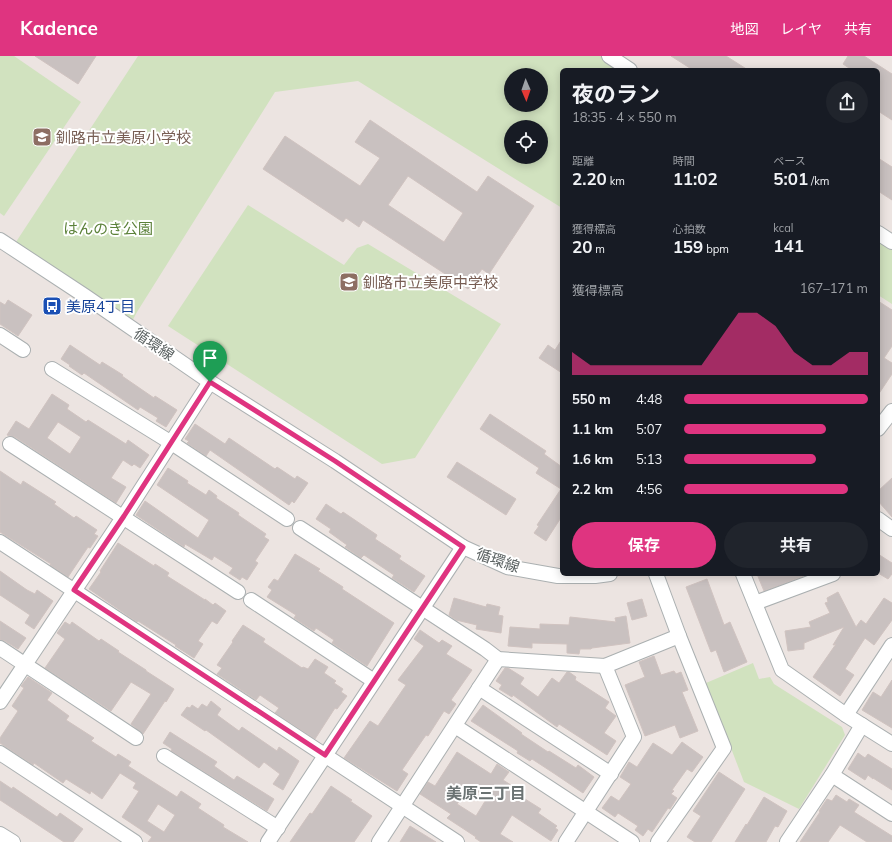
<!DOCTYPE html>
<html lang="ja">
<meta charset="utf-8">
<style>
body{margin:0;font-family:Mulish,"Noto Sans JP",sans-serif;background:#20242c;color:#f1f3f6;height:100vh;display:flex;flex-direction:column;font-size:15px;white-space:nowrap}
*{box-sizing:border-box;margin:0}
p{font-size:13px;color:#9ea1a6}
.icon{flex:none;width:22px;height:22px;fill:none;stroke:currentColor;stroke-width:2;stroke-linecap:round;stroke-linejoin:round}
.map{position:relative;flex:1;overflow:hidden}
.sheet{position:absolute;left:560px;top:12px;width:320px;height:508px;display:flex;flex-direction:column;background:#171b24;border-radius:6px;box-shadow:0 2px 10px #0003}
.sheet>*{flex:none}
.needle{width:26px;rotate:178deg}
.tools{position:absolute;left:504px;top:12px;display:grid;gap:8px}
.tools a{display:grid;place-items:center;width:44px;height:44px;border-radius:50%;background:#171b24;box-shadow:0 2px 10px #0003;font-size:20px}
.pin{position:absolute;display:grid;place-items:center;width:34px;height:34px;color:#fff;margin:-41px -17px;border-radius:50% 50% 50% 0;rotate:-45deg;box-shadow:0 0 4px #0007}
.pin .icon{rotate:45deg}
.round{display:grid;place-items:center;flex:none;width:42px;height:42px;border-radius:21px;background:#20242c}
.summary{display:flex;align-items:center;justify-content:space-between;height:68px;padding:0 12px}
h1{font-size:22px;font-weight:700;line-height:30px}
.stats{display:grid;grid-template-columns:repeat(3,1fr);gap:6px;height:68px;padding:4px 12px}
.stats div{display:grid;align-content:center}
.stats b{font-size:17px;font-weight:700}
.stats small{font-size:11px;font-weight:400}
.stats p{font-size:11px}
.chart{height:112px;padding:8px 12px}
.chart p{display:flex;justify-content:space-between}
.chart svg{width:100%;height:72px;margin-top:4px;fill:#df3480;opacity:.7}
.action{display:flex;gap:8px;margin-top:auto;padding:8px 12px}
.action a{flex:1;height:46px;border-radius:24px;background:#df3480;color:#fff;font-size:16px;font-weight:700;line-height:46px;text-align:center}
.action a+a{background:#20242c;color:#f1f3f6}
ul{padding:0 12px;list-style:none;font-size:13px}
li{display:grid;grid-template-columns:64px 48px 1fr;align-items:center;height:30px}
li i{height:10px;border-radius:5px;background:#df3480}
header{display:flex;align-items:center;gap:24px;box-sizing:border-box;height:56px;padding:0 20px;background:#df3480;color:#fff}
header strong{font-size:19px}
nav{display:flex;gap:22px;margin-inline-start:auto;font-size:14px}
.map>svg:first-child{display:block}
.green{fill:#d1e2bf;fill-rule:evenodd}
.building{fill:#c9c1c0;stroke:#d0c3c0;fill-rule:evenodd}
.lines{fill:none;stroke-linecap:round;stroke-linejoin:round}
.minor-casing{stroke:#abb0b1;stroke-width:16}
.minor{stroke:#fff;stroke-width:14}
.route-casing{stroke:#fff;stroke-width:8}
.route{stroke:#df3480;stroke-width:5}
.labels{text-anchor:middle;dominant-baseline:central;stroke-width:4;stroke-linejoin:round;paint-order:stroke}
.education-label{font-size:15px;fill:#785e54;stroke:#fff;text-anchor:start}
.park-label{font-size:15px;fill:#5b8139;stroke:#fff}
.transit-label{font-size:15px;fill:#164399;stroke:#fff;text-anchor:start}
.street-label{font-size:15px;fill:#5a6161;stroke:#fff}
.neighbourhood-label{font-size:16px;font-weight:bold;fill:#6b7373;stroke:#fff}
</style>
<header>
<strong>Kadence</strong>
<nav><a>地図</a><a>レイヤ</a><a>共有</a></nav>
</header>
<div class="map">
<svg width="892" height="786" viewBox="0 0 892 786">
<rect width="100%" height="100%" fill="#ece4e1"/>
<g class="green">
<path d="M0 0H14L81 46 4 160 0 157Z"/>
<path d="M138 0H608L630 14H562V152L358 25 275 36 137 256 129 271 12 192ZM511 19H541V49H511ZM511 71H541V101H511Z"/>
<path d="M248 149 344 209 357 192 368 188 501 268 415 402 382 408 168 270Z"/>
<path d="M878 177 892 186V248L878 239Z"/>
<path d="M753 607 759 623 770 621 774 628 842 671 845 679 799 753 744 726 706 627Z"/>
</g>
<g class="building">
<path d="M35 0H96L78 28Z"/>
<path d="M671 0H726L748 14H693Z"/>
<path d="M848 0H864L892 18V64L878 55V14H852L843 8Z"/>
<path d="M370 64 477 136 488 120 534 150 489 218 482 213 468 233 363 164 359 171 346 162 343 166 263 113 285 80 360 130 380 102 355 86ZM408 120 463 157 444 186 388 149Z"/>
<path d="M878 102 892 111V144L878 135Z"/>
<path d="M8 244 32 259 18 280 0 268V246L5 249Z"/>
<path d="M878 245 892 254V290L884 302 892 307V318L878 339Z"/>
<path d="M562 283V317L539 302 548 289 555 294Z"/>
<path d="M70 289 100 309 102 306 123 319 122 320 154 342 155 340 177 354 166 371 156 365 158 362 140 351 138 354 84 317 82 319 69 310 70 309 61 303Z"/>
<path d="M52 338 69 349 67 353 86 366 88 364 126 388 128 384 149 399 140 412 134 408 132 410 123 404 111 422 126 431 116 447 15 381 7 379 16 365 29 373ZM58 366 81 381 70 398 47 382Z"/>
<path d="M490 358 546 395 544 398 562 411V460L546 485 534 477 539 470 537 469 561 433 536 417 539 412 480 373Z"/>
<path d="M195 368 225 388 229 382 275 413 277 411 295 423 297 420 308 427 294 447 292 445 289 449 210 394 206 400 187 387 189 385 185 383Z"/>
<path d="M457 406 516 443 506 459 447 421Z"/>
<path d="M168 412 188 425 187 427 206 439 209 434 217 440 216 442 239 457 238 459 266 478 264 481 269 484 255 505 258 507 247 524 242 521 240 524 229 517 233 512 214 500 212 504 185 488 184 491 136 459 145 445 198 482 209 464 157 429Z"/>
<path d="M0 415 21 429 23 425 56 446 54 448 74 462 76 460 97 474 94 478 98 480 90 492 88 491 68 521 50 509 51 508 0 476Z"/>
<path d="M892 422V461L878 445V435Z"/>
<path d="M326 448 341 458 343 456 377 479 375 483 401 500 399 503 425 520 414 536 392 522 394 519 364 499 361 502 345 491 347 489 329 476 331 473 316 463Z"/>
<path d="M118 487 154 510 155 508 169 517 167 520 205 544V543L213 549 215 547 226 555 217 568 212 565 198 585 203 588 194 602 175 590 176 589 138 565 137 566 89 533 101 516 100 515Z"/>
<path d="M295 498 320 513 318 515 343 531 342 533 394 567 367 610 332 587 334 584 316 572 314 575 294 562 296 559 267 541 272 534 268 531 274 523 278 525Z"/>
<path d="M878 498 892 507V518L888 523 878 517Z"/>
<path d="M0 515 27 534 35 538 37 534 53 545 34 573 25 567 30 559 0 539Z"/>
<path d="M757 518H809L764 535Z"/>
<path d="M707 523 724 569 730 566 747 606 724 616 716 594 711 596 686 531Z"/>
<path d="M838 536 856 571 861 564 866 568 884 542 892 547V564L874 589 865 582 845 613 854 619 840 640 813 621 836 588 833 589 844 571 804 587V593L788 595 785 575 811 571 809 566 830 557 825 547 828 546 827 542Z"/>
<path d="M454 542 486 551 487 548 500 551 498 559 503 560 501 577 476 573 477 569 456 564 449 559Z"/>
<path d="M642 543 647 560 632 564 627 547Z"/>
<path d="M626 560 630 587 592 592 591 593H580L579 598 567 597V588L532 587V592L508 590 510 571 540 573V568L569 569 570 561 616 566 615 562Z"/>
<path d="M0 565 26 582 18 593 5 585 0 584Z"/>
<path d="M65 566 70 569 72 566 99 585 101 583 119 595 118 596 146 614V615L174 633 166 646 165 645 143 678 131 668 151 638 131 626 111 655 45 612 65 583 57 577Z"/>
<path d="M243 569 265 583 263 586 302 612 303 611 308 613 315 603 328 611 324 617 336 625 334 627 343 633 341 636 347 640 337 653 335 652 315 683 275 657 279 652 260 639 256 644 217 618 222 612 217 609 233 586 232 585Z"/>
<path d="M420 574 439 587 442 584 452 590 446 598 472 614 451 644 456 648 449 658 444 655 428 680 426 679 402 714 408 718 397 735 344 702 370 665 378 670 406 629 398 624 424 590 414 583Z"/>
<path d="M654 600 661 619 674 615 676 618 681 616 688 634 682 636 698 675 680 682 675 669 645 680 625 629 645 621 639 606Z"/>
<path d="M505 612H508L524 622 520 628 538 641 552 622 559 627 567 616H569L576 621 575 624 609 646 605 652 616 660 604 677 616 685 607 699 559 668 557 671 513 639 512 641 499 633 502 629 496 625Z"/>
<path d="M28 621 52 637 47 644 69 660 66 664 94 682 91 685 116 701 118 698 131 706 128 710 177 741 181 735 201 748 198 752 224 769 223 771 248 786H148L152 781 122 761 139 735 133 732 136 727 120 717 102 743 91 735 90 738 66 723 63 727 34 707 33 709 0 687V682L18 655 12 650 24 632 21 630ZM158 748 175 759 164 776 147 765Z"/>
<path d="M892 624V672L862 654 873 636 881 641Z"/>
<path d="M211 645 221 653 217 659 239 675 242 671 277 695 279 691 299 705 283 734 273 728 280 718 264 706 259 712 206 674 205 675 181 659 187 651 190 652 192 649 198 653 202 648 207 651Z"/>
<path d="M483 649 522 677 521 678 548 696 549 695 576 712 578 709 594 721 583 737 555 718 532 703 530 705 517 697 518 695 471 665Z"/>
<path d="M170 676 217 706 214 710 234 724 237 720 274 743 267 755 171 695 172 693 163 687Z"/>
<path d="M682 686 703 701 692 716 687 713 672 734 674 735 671 738 677 742 670 753 668 752 652 776 648 773 643 780 635 774 638 770 618 757 615 761 602 752 611 740 619 745 631 728 620 721 629 706 637 711 653 687 672 699Z"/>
<path d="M457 696 491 718 497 708 509 716 503 724 519 734 517 738 541 753 538 757 557 770 555 772 558 774 551 785 512 759 500 778 513 786H481L475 782 476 781 447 762 451 758 420 738 428 726 435 730ZM470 730 487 742 476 760 457 748Z"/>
<path d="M858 697 865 702 868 698 892 713V734L873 722V723L868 719 865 724 848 713Z"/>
<path d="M719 716 745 733 711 786H695L687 781 701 760 693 755Z"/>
<path d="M0 725 12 733 13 731 57 761 60 757 83 773 73 786H64L0 744Z"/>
<path d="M331 730 352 744 350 745 372 760 354 786H290L310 757 312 758Z"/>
<path d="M836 739 847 746 849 743 859 749 854 756 892 780V786H867L840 769 828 786H800L820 756 819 755 827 743 832 745Z"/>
<path d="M764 741 787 755 778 771 775 770 766 786H735L746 768 747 769Z"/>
<path d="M410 770 436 786H400Z"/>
</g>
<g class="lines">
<defs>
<g id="minor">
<path d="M609 0 630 14"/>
<path d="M878 177 892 186"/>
<path d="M0 184 85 240 210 326 335 405 463 491 507 511 558 520H595L610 518"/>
<path d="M0 279 23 294"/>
<path d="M52 313 170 386 287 463"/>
<path d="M878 373 892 355"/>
<path d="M10 388 238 536"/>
<path d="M878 463 892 473"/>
<path d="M300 472 485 593 498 603 605 610 679 580"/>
<path d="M0 486 457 786"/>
<path d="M656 518 679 580 724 692 658 786"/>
<path d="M743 518 782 614 846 659 892 688"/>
<path d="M251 544 374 625"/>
<path d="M755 547 833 518"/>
<path d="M0 592 136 682"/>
<path d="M479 632 611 718"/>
<path d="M0 646 124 460 210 326"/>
<path d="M846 659 892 589"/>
<path d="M455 670 632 786"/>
<path d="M0 697 135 786"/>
<path d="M164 700 278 772"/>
<path d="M832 719 892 758"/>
<path d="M0 778 13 786"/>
<path d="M268 786 463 491"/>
<path d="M379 786 498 603"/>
<path d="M566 786 634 681 605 610"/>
<path d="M787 786 832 719 862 669"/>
</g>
</defs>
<use href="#minor" class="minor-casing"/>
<use href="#minor" class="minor"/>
</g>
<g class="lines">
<defs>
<path id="route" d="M210 326 335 405 463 491 325 699 74 534 124 460Z"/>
</defs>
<use href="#route" class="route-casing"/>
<use href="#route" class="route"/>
</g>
<defs>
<symbol id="school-square" viewBox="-11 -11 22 22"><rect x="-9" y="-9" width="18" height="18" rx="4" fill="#8d6e63" stroke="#fff"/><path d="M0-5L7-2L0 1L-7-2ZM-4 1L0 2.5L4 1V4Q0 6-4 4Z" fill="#fff"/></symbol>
<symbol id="bus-square" viewBox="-11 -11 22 22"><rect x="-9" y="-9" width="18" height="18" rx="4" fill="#1a4fb4" stroke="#fff"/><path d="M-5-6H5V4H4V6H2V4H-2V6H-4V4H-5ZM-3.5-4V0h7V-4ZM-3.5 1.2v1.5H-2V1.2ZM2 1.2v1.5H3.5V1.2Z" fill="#fff"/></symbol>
</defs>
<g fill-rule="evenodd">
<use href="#school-square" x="31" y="70" width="22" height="22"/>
<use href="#school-square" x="338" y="215" width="22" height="22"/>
<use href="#bus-square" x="41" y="239" width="22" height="22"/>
</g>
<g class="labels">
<g class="education-label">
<text x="56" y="81">釧路市立美原小学校</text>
<text x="363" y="226">釧路市立美原中学校</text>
</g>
<g class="park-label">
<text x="108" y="172">はんのき公園</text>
</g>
<g class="transit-label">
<text x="66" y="250">美原4丁目</text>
</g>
<g class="street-label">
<text transform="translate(154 288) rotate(34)">循環線</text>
<text transform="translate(498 504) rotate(19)">循環線</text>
</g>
<g class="neighbourhood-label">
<text x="486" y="737">美原三丁目</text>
</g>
</g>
</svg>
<div class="tools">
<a><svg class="needle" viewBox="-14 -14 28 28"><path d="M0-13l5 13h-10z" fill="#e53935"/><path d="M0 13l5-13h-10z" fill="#9ea1a6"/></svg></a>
<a><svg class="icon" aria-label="locate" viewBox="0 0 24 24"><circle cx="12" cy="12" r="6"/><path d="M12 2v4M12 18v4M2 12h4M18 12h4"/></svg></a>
</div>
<div class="pin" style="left:210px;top:326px;background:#1e9e55"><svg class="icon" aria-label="arrive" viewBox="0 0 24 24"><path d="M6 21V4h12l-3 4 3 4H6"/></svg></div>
<section class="sheet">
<div class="summary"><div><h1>夜のラン</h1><p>18:35 · 4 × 550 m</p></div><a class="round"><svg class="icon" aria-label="share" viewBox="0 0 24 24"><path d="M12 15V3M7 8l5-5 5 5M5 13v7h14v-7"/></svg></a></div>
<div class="stats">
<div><p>距離</p><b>2.20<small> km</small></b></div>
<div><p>時間</p><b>11:02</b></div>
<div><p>ペース</p><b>5:01<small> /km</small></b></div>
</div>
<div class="stats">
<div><p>獲得標高</p><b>20<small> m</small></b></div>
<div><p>心拍数</p><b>159<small> bpm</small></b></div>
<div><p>kcal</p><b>141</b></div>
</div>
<div class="chart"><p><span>獲得標高</span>167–171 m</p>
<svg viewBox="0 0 160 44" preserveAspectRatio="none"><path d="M0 44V30L10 38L20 38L30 38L40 38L50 38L60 38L70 38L80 22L90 6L100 6L110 14L120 30L130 38L140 38L150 30L160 30V44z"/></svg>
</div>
<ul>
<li><b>550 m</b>4:48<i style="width:100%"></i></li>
<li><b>1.1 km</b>5:07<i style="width:77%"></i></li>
<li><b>1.6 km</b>5:13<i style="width:72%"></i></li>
<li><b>2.2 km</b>4:56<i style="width:89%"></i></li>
</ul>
<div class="action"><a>保存</a><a>共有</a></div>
</section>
</div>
